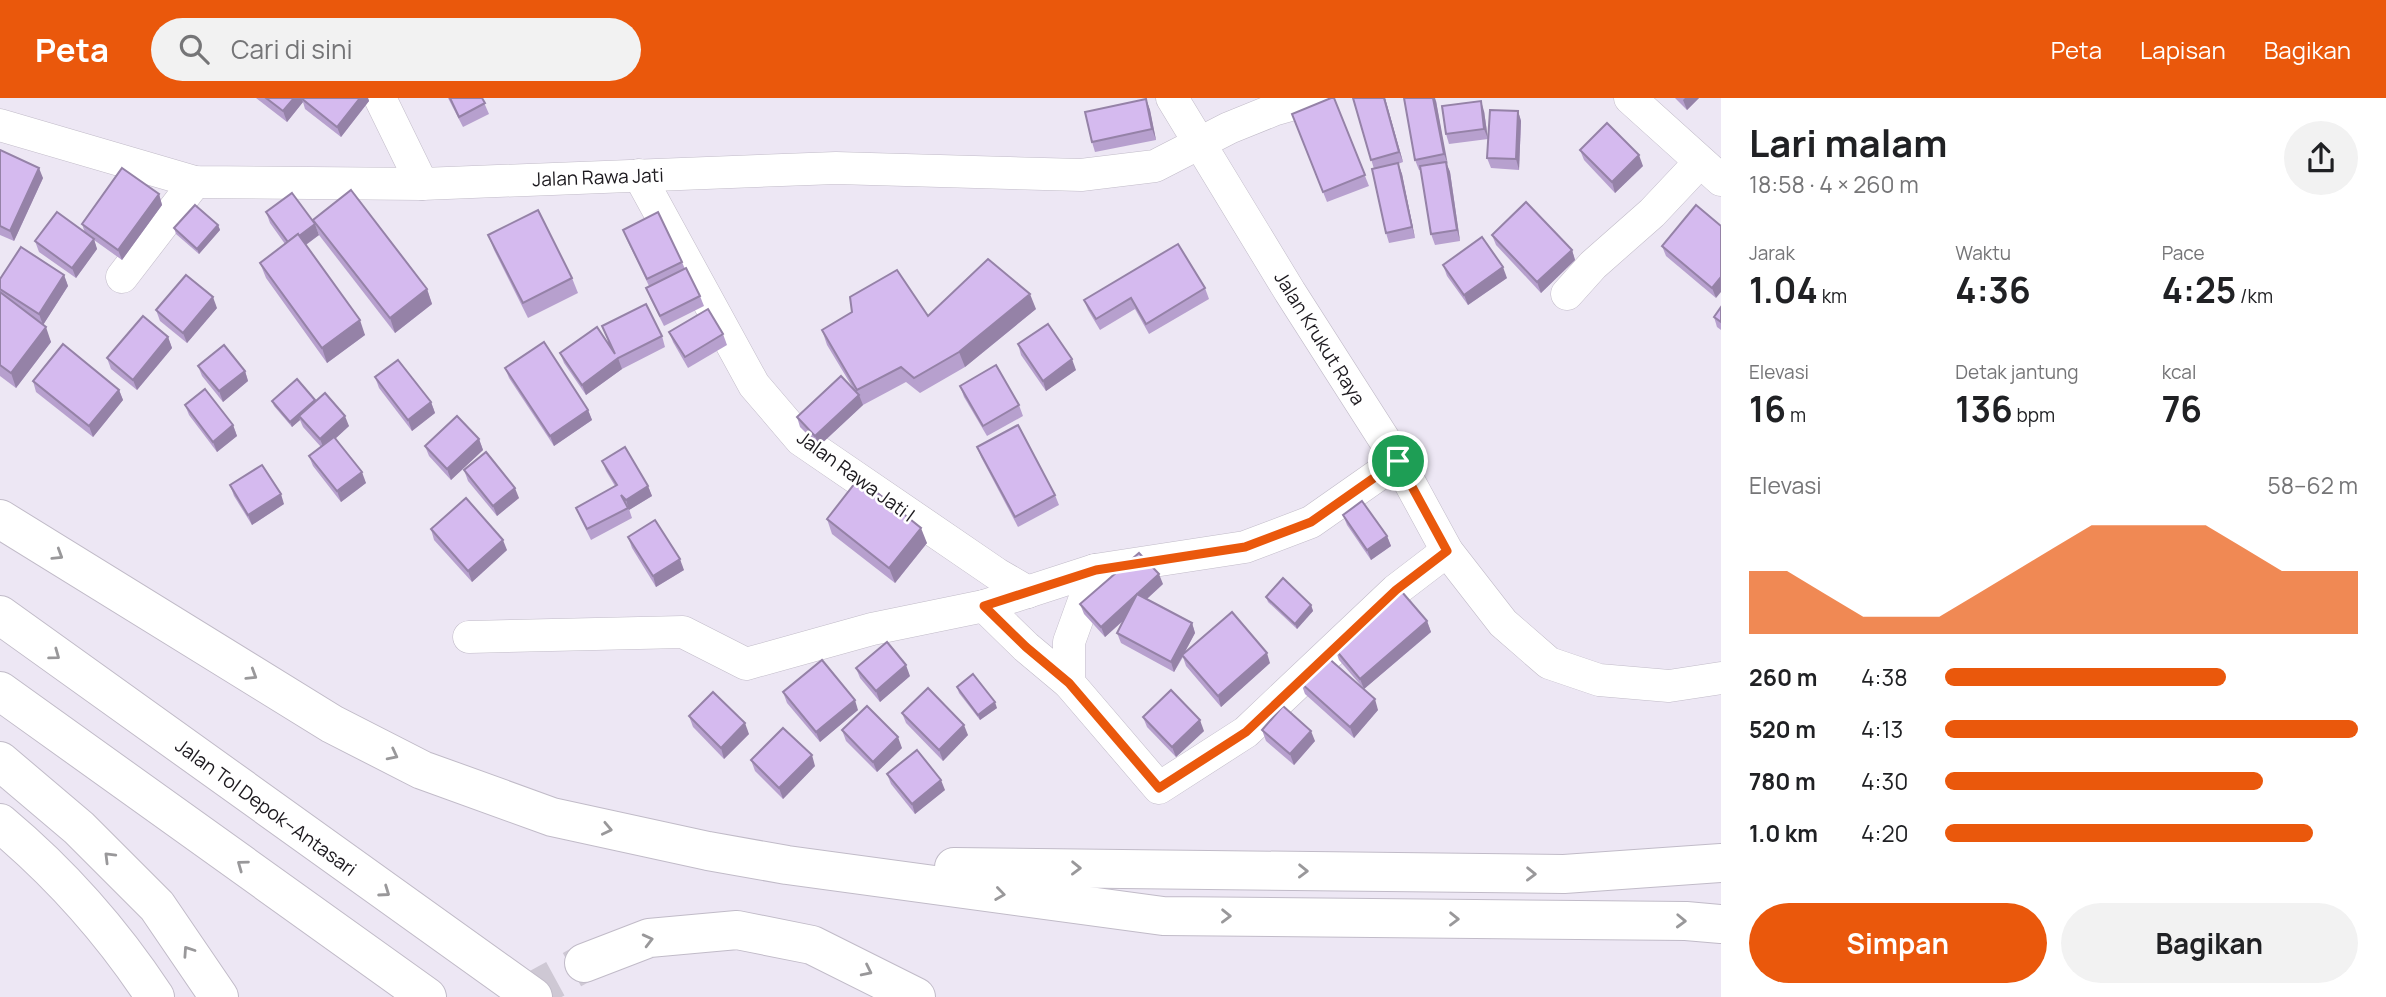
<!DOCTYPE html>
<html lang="id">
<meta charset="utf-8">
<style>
body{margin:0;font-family:Manrope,sans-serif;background:#f2f2f2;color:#202124;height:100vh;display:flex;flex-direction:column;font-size:26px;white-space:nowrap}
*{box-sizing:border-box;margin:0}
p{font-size:23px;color:#757577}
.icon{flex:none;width:38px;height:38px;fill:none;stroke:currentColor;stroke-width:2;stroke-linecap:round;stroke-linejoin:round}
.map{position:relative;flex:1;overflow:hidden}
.sheet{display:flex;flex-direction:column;background:#fff;width:665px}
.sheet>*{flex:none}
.pin{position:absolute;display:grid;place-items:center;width:60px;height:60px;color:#fff;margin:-30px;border:4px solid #fff;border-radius:50%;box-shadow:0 2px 7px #0007}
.round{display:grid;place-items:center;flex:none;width:74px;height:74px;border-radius:37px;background:#f2f2f2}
.head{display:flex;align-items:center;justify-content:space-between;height:119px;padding:0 28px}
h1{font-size:38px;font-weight:700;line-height:52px}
.figures{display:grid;grid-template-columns:repeat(3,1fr);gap:10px;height:119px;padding:7px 28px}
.figures div{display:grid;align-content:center}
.figures b{font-size:35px;font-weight:700}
.figures small{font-size:19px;font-weight:400}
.figures p{font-size:19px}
.chart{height:196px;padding:14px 28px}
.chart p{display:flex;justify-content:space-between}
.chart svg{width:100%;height:126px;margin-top:7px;fill:#ea580c;opacity:.7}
.primary-button{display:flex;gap:14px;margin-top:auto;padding:14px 28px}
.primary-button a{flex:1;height:80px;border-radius:42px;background:#ea580c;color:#fff;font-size:28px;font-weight:700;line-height:80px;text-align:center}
.primary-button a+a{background:#f2f2f2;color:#202124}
ul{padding:0 28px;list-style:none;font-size:23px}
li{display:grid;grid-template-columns:112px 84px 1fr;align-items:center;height:52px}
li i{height:18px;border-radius:9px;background:#ea580c}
header{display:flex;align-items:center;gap:42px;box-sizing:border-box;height:98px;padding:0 35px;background:#ea580c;color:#fff}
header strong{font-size:33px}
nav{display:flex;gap:38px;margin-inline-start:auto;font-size:24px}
.search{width:490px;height:63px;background:#f2f2f2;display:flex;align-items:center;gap:18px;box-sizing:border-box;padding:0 24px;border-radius:38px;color:#757577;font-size:26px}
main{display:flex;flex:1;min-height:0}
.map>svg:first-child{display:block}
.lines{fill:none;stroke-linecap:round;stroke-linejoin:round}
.highway-tunnel{stroke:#cec8d4;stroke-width:38;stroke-dasharray:38 19;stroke-linecap:butt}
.minor-casing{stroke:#c1bbc8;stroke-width:33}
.highway-casing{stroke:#c1bbc8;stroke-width:40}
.minor{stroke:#fff;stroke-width:32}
.highway{stroke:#fff;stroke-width:38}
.wall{fill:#b7a0ce}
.shaded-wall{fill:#9582a7}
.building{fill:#d5baef;stroke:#9582a7;stroke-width:2}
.oneway{stroke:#99989a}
.route-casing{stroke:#fff;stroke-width:14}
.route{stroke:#ea580c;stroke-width:9}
.labels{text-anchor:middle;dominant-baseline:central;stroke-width:5;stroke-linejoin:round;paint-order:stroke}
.street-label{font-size:19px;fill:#1c191e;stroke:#fff}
</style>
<header>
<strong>Peta</strong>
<div class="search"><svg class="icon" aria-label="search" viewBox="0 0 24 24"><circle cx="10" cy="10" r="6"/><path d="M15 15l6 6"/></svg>Cari di sini</div>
<nav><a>Peta</a><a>Lapisan</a><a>Bagikan</a></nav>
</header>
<main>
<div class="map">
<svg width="1721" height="899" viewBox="0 0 1721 899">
<rect width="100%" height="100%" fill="#ede7f4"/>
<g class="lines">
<path class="highway-tunnel" d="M522 899 584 865"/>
<defs>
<g id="minor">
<path d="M380 0 422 86"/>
<path d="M1172 0 1290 194 1398 363 1447 453 1503 525 1549 565 1599 582 1669 588 1721 580"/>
<path d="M1630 0 1721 82"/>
<path d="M0 27 195 84 422 86 836 70 1081 77 1155 68 1229 30 1276 11 1315 0"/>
<path d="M639 77 754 287 801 342 997 476 1028 494"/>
<path d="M122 179 195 84"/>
<path d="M1567 196 1593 167 1652 115 1700 64"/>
<path d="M1095 472 1069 544V585L1159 690 1246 634 1396 492 1447 453"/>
<path d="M984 508 1026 549 1069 585"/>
<path d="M469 539 683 534 746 566 872 531 984 508 1095 472 1245 449 1311 424 1398 363"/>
</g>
<g id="highway">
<path d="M0 421 332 626 422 672 552 719 708 753 787 767 1163 818 1686 823 1721 826"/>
<path d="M0 517 533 899"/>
<path d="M0 593 427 899"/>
<path d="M0 663 79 730 157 808 219 899"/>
<path d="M0 725C61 776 111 832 155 899"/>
<path d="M954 769 1564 776 1721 765"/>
<path d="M584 865 649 840 737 832 812 847 916 899"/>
</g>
</defs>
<use href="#minor" class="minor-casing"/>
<use href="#highway" class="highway-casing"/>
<use href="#minor" class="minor"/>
<use href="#highway" class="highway"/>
</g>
<g class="wall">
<path d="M256 0H368L369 3 341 39 305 11 303 4 287 24Z"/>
<path d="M448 0H482L489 16 463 29Z"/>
<path d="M1334 0 1369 88 1327 104 1292 16Z"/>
<path d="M1353 0H1385L1403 64 1398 66 1402 76 1415 140 1389 145 1386 135 1374 71Z"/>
<path d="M1675 0H1699L1687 12Z"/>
<path d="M1146 1 1150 12 1156 42 1095 54 1092 44Z"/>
<path d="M1436 3 1447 67 1450 74 1460 143 1435 147 1431 136 1421 72H1419L1415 62Z"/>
<path d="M1484 13 1488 41 1449 46 1446 36Z"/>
<path d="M1518 13 1521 23 1519 72 1491 70 1487 60Z"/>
<path d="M0 52 43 80 14 143 0 137Z"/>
<path d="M1580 52 1643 68 1615 95 1584 62Z"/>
<path d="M159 96 162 107 122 162 94 142 97 151 76 180 39 154 35 143 85 135 82 126Z"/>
<path d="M1696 107 1716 200 1666 158 1662 148Z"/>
<path d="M266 114 319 137 306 147 365 237 327 265 266 180 260 165 285 146 270 125Z"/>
<path d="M313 122 427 191 432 206 395 235 319 137Z"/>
<path d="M218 127 220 132 199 156 176 136 174 130Z"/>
<path d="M623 132 682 164 685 171 700 198 704 208 664 228 650 200 646 190 649 188 627 142Z"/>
<path d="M488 137 572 180 578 195 528 220 494 152Z"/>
<path d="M1492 137 1572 152 1575 162 1541 195 1496 147Z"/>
<path d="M1443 167 1507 180 1468 207 1447 178Z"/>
<path d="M64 177 68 188 43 227 51 244 16 290 0 278V181Z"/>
<path d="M1205 190 1209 201 1149 236 1135 211 1100 232 1088 212 1084 202Z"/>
<path d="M1721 209V232L1717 229 1714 219Z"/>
<path d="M217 210 187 245 160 223 156 212Z"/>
<path d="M1036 211 965 269 920 295 906 284 863 307 819 348 800 329 797 319 853 290 827 247 822 232 928 218Z"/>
<path d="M602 228 662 238 665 249 622 271 586 297 564 265 560 255 612 252Z"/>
<path d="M669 234 723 236 727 247 688 270 673 244Z"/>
<path d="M168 239 172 250 137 292 111 271 107 260Z"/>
<path d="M1018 246 1076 272 1046 293 1021 257Z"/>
<path d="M198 268 245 273 248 283 223 304 202 278Z"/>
<path d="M505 270 588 312 592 322 554 348 509 280Z"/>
<path d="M375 279 431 304 435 315 412 333 379 290Z"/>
<path d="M33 283 119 292 123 302 93 339 36 294Z"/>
<path d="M960 288 1019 307 1023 318 987 338 964 299Z"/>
<path d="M272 303H316L349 328 336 340 366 385 341 404 313 368 309 358 321 349 303 329 300 322 292 329 274 308Z"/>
<path d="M185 307 233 327 237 338 217 354 189 317Z"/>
<path d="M479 341 483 352 451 382 429 358 425 348Z"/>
<path d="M977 349 1055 397 1059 407 1018 429 981 359Z"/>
<path d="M602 363 648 388 652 398 629 412V411L632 420 591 442 580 420 576 410 615 388 606 373Z"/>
<path d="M464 372 519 400 497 418 468 383Z"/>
<path d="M230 387 284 406 252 427 234 398Z"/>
<path d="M1343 417 1387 438 1391 448 1371 462 1347 427Z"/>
<path d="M827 421 927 445 895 485 832 436Z"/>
<path d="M431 431 507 452 472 484 434 442Z"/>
<path d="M628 439 684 472 656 489 632 450Z"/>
<path d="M1163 486 1147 501 1192 525 1195 535 1185 554 1270 565 1221 609 1186 568 1183 559 1174 574 1121 545 1117 535 1124 522 1105 539 1084 516 1080 506Z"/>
<path d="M1266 499 1311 507 1313 513 1297 531 1268 504Z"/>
<path d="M1427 523 1431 534 1364 591 1339 562 1335 551Z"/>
<path d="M856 570 910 578 880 604 860 580Z"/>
<path d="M1301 585 1378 612 1354 640 1305 596Z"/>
<path d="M957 589 997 610 980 622 959 595Z"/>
<path d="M783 594 858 612 820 644 787 605Z"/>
<path d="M902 615 968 637 943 663 906 625Z"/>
<path d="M689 618 749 636 724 661 693 629Z"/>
<path d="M1143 619 1204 633 1176 659 1147 629Z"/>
<path d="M842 632 902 650 877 674 846 643Z"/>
<path d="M1262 632 1315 643 1294 667 1266 643Z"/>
<path d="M751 662 815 668 783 701 755 673Z"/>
<path d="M887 676 945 692 915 716 891 686Z"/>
</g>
<g class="shaded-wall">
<path d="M294 0H305H301L303 4 287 24 283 13Z"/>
<path d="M360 0H368L369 3 341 39 337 29Z"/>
<path d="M1384 0H1385L1403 64 1399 54Z"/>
<path d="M1433 0H1435L1436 3 1448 67 1444 56Z"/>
<path d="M1685 0H1699L1687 12 1683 2Z"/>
<path d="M1146 1 1150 12 1156 42 1152 31Z"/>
<path d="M1481 3 1484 13 1488 41 1484 31Z"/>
<path d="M1518 13 1521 23 1519 72 1516 61Z"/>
<path d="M1639 57 1643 68 1615 95 1612 84Z"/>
<path d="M1446 64 1450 74 1460 143 1457 132Z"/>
<path d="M1398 65 1402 76 1415 140 1412 129Z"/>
<path d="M39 70 43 80 14 143 10 133Z"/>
<path d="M159 96 162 107 122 162 118 152Z"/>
<path d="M315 126 319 137 293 156 289 146Z"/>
<path d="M218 127 220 132 199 156 197 151Z"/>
<path d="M94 141 97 151 76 180 72 170Z"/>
<path d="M1572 152 1575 162 1541 195 1537 184Z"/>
<path d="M1503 169 1507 180 1468 207 1464 197Z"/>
<path d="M64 177 68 188 43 227 39 216Z"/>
<path d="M1721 179V194L1716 200 1712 190Z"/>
<path d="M427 191 432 206 395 235 390 220Z"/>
<path d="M1030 196 1036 211 965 269 959 254Z"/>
<path d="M213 199 217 210 187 245 183 235Z"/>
<path d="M360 222 365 237 327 265 322 250Z"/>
<path d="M46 229 51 244 16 290 11 275Z"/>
<path d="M168 239 172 250 137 292 133 282Z"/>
<path d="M618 260 622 271 586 297 582 287Z"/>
<path d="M1072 261 1076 272 1046 293 1043 283Z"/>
<path d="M245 273 248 283 223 304 219 293Z"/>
<path d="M119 292 123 302 93 339 89 328Z"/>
<path d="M859 297 863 307 819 348 815 338Z"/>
<path d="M315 302 317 307 299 318 300 322 292 329 290 324Z"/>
<path d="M431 304 435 315 412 333 408 322Z"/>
<path d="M588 312 592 322 554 348 550 338Z"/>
<path d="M345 318 349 328 324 351 320 341Z"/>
<path d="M233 327 237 338 217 354 213 344Z"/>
<path d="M479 341 483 352 451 382 447 371Z"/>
<path d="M362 374 366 385 341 404 337 393Z"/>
<path d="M648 388 652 398 629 412 626 402Z"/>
<path d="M515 390 519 400 497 418 493 408Z"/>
<path d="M281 396 284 406 252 427 248 417Z"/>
<path d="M921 430 927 445 895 485 889 470Z"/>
<path d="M1387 438 1391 448 1371 462 1367 452Z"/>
<path d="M503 442 507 452 472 484 468 473Z"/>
<path d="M680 461 684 472 656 489 653 478Z"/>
<path d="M1159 476 1163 486 1105 539 1101 529Z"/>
<path d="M1311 507 1313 513 1297 531 1295 526Z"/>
<path d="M1427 523 1431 534 1364 591 1360 581Z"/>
<path d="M1192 525 1195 535 1174 574 1171 564Z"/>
<path d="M1267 555 1270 565 1221 609 1218 598Z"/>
<path d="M906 567 910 578 880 604 876 593Z"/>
<path d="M1375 601 1378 612 1354 640 1350 629Z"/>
<path d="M855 602 858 612 820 644 816 634Z"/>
<path d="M995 604 997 610 980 622 978 617Z"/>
<path d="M1200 622 1204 633 1176 659 1172 649Z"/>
<path d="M745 625 749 636 724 661 721 650Z"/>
<path d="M964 627 968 637 943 663 939 652Z"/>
<path d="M1311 633 1315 643 1294 667 1290 656Z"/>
<path d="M898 639 902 650 877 674 873 664Z"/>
<path d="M812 657 815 668 783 701 779 690Z"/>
<path d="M941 682 945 692 915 716 912 706Z"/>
</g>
<g class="building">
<path d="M266 0H294L283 13Z"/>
<path d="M301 0H360L337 29Z"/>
<path d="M450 0H482L485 5 459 19Z"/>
<path d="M1331 0H1334L1365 77 1323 94 1292 16Z"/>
<path d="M1353 0H1384L1399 54 1371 62Z"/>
<path d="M1404 0H1433L1444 56 1415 62Z"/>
<path d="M1146 1 1152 31 1092 44 1085 14Z"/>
<path d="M1481 3 1484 31 1446 36 1442 8Z"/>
<path d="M1490 12 1518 13 1516 61 1487 60Z"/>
<path d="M1607 25 1639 57 1612 84 1580 52Z"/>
<path d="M0 52 39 70 10 133 0 128Z"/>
<path d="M1446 64 1457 132 1431 136 1420 68Z"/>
<path d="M1398 65 1412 129 1386 135 1372 71Z"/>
<path d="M122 70 159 96 118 152 82 126Z"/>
<path d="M351 92 427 191 390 220 313 122Z"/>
<path d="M292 95 315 126 299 138 298 136 288 144 266 114Z"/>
<path d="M1526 104 1572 152 1537 184 1492 137Z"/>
<path d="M195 107 218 127 197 151 174 130Z"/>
<path d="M1696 107 1721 128V179L1712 190 1662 148Z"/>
<path d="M538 112 572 180 523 205 488 137Z"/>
<path d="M57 114 94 141 72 170 35 143Z"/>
<path d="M658 114 682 164 647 181 623 132Z"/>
<path d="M298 136 360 222 322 250 260 165Z"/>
<path d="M1482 139 1503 169 1464 197 1443 167Z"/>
<path d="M1178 146 1205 190 1146 226 1131 200 1096 221 1084 202Z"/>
<path d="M21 149 64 177 39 216 0 191V181Z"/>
<path d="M988 161 1030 196 959 254 914 280 901 269 857 292 822 232 852 214 850 199 897 172 928 218Z"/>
<path d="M686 170 700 198 660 218 646 190Z"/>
<path d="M186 177 213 199 183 235 156 212Z"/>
<path d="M0 194 46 229 11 275 0 267Z"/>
<path d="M646 206 662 238 618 260 582 287 560 255 597 229 615 256 602 228Z"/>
<path d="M1721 209V224L1714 219Z"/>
<path d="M708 211 723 236 685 259 669 234Z"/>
<path d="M143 218 168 239 133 282 107 260Z"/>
<path d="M1048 226 1072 261 1043 283 1018 246Z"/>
<path d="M544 244 588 312 550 338 505 270Z"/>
<path d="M63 246 119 292 89 328 33 283Z"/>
<path d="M224 247 245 273 219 293 198 268Z"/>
<path d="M398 262 431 304 408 322 375 279Z"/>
<path d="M996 267 1019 307 983 328 960 288Z"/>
<path d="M841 278 859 297 815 338 797 319Z"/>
<path d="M297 281 315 302 290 324 272 303Z"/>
<path d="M205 291 233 327 213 344 185 307Z"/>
<path d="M325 295 345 318 320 341 299 318Z"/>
<path d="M457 318 479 341 447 371 425 348Z"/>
<path d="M1018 327 1055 397 1015 419 977 349Z"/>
<path d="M334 339 362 374 337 393 309 358Z"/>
<path d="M625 349 648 388 626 402 621 397 628 410 587 431 576 410 617 387 602 363Z"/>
<path d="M486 354 515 390 493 408 464 372Z"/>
<path d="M262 367 281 396 248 417 230 387Z"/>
<path d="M859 380 921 430 889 470 827 421Z"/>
<path d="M466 400 503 442 468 473 431 431Z"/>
<path d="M1362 403 1387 438 1367 452 1343 417Z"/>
<path d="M655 422 680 461 653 478 628 439Z"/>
<path d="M1139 455 1159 476 1101 529 1080 506Z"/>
<path d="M1283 480 1311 507 1295 526 1266 499Z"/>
<path d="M1402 494 1427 523 1360 581 1335 551Z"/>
<path d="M1137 496 1192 525 1171 564 1117 535Z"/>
<path d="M1232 514 1267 555 1218 598 1182 557Z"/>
<path d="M887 544 906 567 876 593 856 570Z"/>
<path d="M1326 558 1375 601 1350 629 1301 585Z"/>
<path d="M822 562 855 602 816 634 783 594Z"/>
<path d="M973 576 995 604 978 617 957 589Z"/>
<path d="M928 590 964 627 939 652 902 615Z"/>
<path d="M1171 592 1200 622 1172 649 1143 619Z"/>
<path d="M713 594 745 625 721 650 689 618Z"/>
<path d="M867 608 898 639 873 664 842 632Z"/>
<path d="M1283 608 1311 633 1290 656 1262 632Z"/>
<path d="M783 630 812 657 779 690 751 662Z"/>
<path d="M917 652 941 682 912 706 887 676Z"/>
</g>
<defs><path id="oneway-chevron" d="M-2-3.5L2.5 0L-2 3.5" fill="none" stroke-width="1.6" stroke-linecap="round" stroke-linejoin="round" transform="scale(1.75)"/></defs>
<g class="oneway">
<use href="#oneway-chevron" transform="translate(58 457) rotate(32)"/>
<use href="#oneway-chevron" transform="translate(55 557) rotate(36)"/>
<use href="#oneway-chevron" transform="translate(252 577) rotate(32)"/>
<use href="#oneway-chevron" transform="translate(393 657) rotate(27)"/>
<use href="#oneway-chevron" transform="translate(607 731) rotate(12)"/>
<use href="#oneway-chevron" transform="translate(109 759) rotate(-135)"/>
<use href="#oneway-chevron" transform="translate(242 767) rotate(-144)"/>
<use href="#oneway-chevron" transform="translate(1076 770) rotate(1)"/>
<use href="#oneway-chevron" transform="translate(1303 773) rotate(1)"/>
<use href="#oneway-chevron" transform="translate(1531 776) rotate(1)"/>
<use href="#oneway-chevron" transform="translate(385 794) rotate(35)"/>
<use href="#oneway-chevron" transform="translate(1000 796) rotate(8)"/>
<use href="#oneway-chevron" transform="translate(1226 818) rotate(1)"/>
<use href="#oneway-chevron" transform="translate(1454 821) rotate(1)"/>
<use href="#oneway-chevron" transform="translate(1681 823) rotate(2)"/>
<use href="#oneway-chevron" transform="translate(648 842) rotate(-14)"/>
<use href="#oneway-chevron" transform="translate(188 853) rotate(-124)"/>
<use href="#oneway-chevron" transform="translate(867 873) rotate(26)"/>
</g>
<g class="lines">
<defs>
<path id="route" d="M1398 363 1447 453 1396 492 1246 634 1159 690 1069 585 1026 549 984 508 1096 472 1245 449 1311 424Z"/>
</defs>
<use href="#route" class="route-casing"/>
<use href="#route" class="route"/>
</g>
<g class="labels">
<g class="street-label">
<text transform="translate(598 79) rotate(-2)">Jalan Rawa Jati</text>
<text transform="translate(1320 240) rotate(58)">Jalan Krukut Raya</text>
<text transform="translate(856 378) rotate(36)">Jalan Rawa Jati I</text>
<text transform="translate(266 709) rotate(36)">Jalan Tol Depok–Antasari</text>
</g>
</g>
</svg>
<div class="pin" style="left:1398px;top:363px;background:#1e9e55"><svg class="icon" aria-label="arrive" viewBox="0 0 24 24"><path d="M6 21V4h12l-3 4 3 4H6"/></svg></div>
</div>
<section class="sheet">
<div class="head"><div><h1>Lari malam</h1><p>18:58 · 4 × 260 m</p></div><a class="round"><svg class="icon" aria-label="share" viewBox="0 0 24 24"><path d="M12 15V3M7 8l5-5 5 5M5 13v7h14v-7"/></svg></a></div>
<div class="figures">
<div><p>Jarak</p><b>1.04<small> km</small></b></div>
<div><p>Waktu</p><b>4:36</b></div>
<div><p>Pace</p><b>4:25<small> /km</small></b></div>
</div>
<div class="figures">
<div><p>Elevasi</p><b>16<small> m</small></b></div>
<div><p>Detak jantung</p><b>136<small> bpm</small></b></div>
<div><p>kcal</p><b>76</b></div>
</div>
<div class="chart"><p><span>Elevasi</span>58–62 m</p>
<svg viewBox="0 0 160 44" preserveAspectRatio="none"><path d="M0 44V22L10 22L20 30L30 38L40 38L50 38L60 30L70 22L80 14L90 6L100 6L110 6L120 6L130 14L140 22L150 22L160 22V44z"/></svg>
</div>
<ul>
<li><b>260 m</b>4:38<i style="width:68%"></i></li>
<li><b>520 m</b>4:13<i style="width:100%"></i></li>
<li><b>780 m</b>4:30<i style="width:77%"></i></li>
<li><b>1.0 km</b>4:20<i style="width:89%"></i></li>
</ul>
<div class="primary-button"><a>Simpan</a><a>Bagikan</a></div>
</section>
</main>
